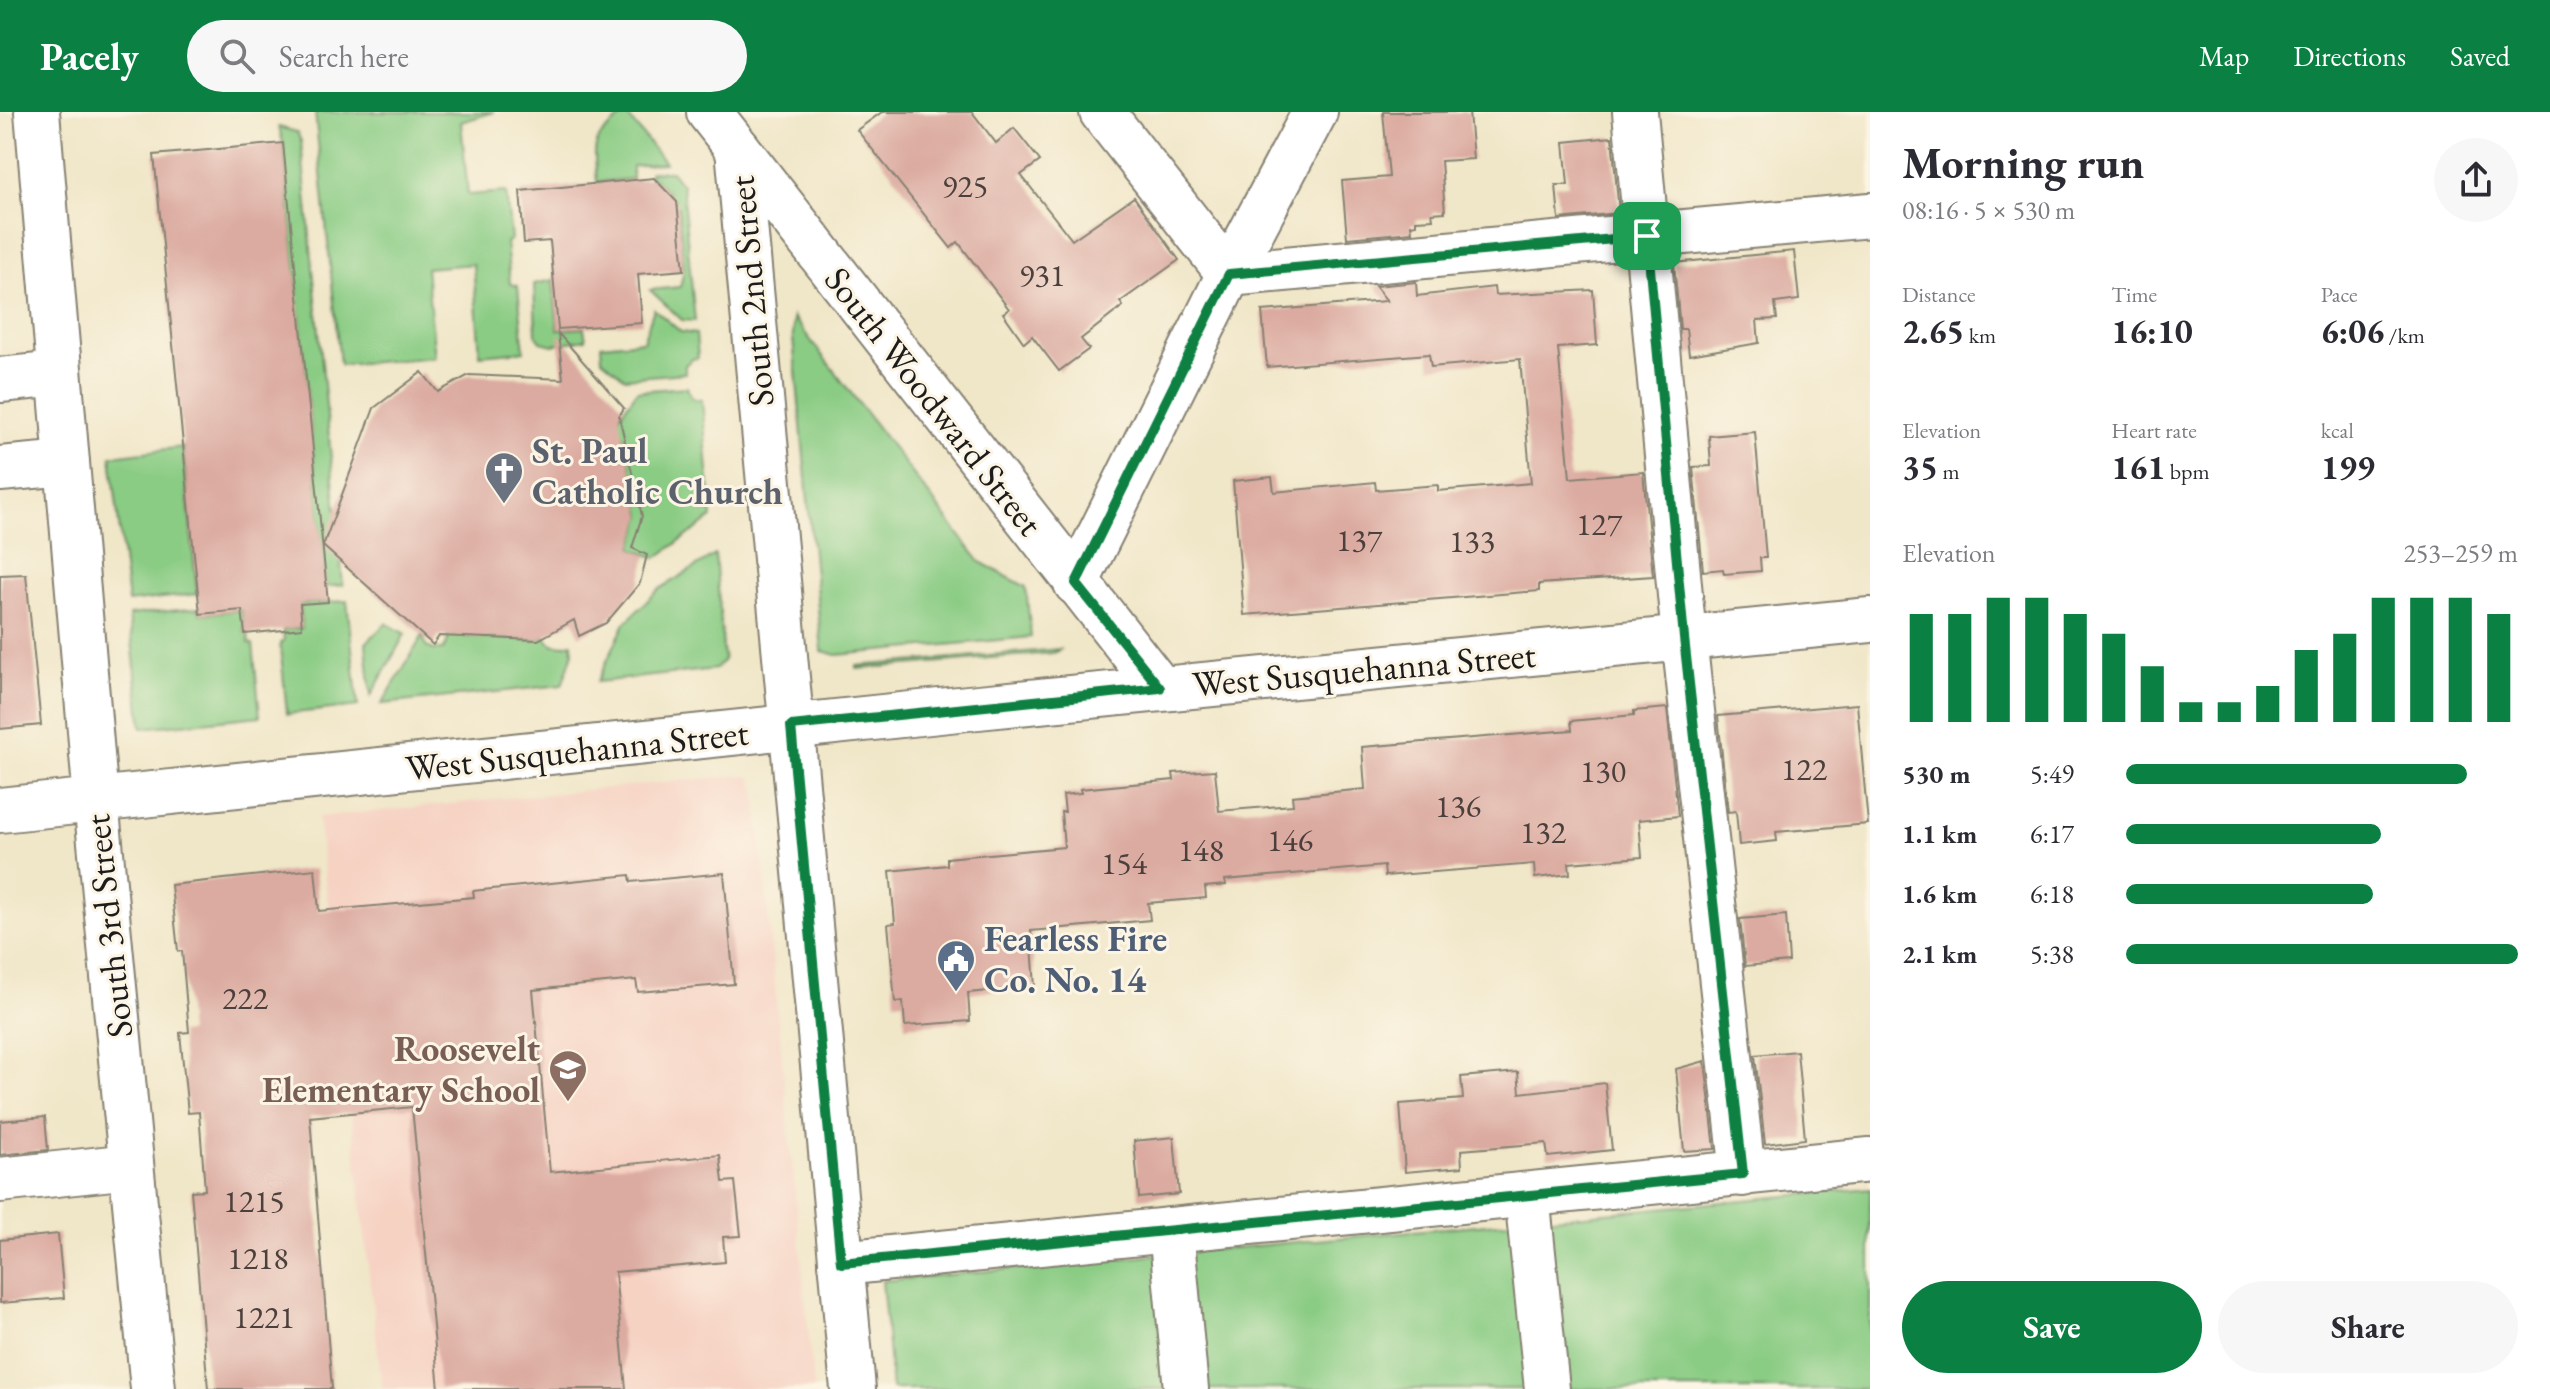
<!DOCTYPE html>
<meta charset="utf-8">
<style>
body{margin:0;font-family:"EB Garamond",serif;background:#f7f7f7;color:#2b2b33;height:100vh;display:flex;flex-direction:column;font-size:30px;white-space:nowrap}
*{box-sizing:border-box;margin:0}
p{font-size:26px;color:#7c7c81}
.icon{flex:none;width:44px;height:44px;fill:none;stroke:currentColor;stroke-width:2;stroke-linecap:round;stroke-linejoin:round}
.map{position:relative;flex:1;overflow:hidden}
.side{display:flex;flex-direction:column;background:#fff;width:680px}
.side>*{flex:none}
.pin{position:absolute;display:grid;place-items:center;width:68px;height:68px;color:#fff;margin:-34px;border-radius:16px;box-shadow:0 4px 12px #0006}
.round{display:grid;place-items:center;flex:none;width:84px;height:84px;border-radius:42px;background:#f7f7f7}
.overview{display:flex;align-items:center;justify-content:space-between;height:136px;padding:0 32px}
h1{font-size:44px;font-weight:700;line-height:60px}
.figures{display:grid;grid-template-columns:repeat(3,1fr);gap:12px;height:136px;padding:8px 32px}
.figures div{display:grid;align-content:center}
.figures b{font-size:34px;font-weight:700}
.figures small{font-size:22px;font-weight:400}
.figures p{font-size:22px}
.chart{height:224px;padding:16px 32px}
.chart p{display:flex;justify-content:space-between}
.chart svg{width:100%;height:144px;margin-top:8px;stroke:#0b8043;stroke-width:6}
.primary-button{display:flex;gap:16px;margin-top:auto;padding:16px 32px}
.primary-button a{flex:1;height:92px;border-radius:48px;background:#0b8043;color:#fff;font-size:32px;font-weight:700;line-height:92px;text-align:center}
.primary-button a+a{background:#f7f7f7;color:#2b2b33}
ul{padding:0 32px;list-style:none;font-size:26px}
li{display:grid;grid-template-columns:128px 96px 1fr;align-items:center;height:60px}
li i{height:20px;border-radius:10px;background:#0b8043}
header{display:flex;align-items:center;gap:48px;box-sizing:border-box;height:112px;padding:0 40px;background:#0b8043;color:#fff}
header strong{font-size:38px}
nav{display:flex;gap:44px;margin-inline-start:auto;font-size:28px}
.search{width:560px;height:72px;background:#f7f7f7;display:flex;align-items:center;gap:20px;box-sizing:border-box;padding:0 28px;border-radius:44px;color:#7c7c81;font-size:30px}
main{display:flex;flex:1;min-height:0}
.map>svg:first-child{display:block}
.built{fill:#f6d2c3}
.green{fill:#8acc84;stroke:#537450;stroke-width:2}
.building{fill:#dbaaa0}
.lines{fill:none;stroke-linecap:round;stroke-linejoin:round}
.minor-casing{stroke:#868172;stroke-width:48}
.major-casing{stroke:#868172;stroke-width:48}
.minor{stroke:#fff;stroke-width:44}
.major{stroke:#fff;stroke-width:44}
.route-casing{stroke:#fff;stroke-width:16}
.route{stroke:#0b8043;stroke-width:10}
.labels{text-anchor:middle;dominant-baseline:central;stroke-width:6;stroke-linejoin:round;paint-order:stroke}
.number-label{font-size:32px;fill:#4c403d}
.street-label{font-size:36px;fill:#1c1c1c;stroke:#fcf5e5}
.worship-label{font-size:36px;font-weight:bold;fill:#5b616d;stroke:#fcf5e5;text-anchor:start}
.service-label{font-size:36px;font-weight:bold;fill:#4e5e75;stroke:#fcf5e5;text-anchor:start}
.education-label{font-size:36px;font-weight:bold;fill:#785e54;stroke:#fcf5e5;text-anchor:end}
</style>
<header>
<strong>Pacely</strong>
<div class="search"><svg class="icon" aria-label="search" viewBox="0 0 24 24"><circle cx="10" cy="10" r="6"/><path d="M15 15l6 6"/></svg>Search here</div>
<nav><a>Map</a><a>Directions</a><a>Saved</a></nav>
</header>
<main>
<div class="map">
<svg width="1870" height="1277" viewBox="0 0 1870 1277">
<rect width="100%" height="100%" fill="#fcf5e5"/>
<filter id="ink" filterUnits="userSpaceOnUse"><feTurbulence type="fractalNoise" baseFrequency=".0125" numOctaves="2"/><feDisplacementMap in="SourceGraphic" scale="16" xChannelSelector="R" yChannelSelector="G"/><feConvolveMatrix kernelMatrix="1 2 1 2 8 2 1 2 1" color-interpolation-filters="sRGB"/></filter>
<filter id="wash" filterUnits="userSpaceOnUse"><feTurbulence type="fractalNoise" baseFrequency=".006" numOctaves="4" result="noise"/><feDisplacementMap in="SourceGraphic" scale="32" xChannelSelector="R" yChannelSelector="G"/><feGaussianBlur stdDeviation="1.8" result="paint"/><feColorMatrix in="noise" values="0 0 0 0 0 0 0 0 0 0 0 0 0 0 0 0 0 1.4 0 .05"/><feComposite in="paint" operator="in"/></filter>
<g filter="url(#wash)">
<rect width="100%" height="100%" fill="#f0e6c8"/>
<path class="built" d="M739 663 751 665 756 678 814 1277H382L318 705Z"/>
<g class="green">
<path d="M315 0H494L461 10 468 83 506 80 511 128 506 130 510 172 518 174 524 239 480 243 473 152 426 156 435 245 340 253Z"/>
<path d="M626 2 665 51 632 54V67L597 70C593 28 592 28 626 2Z"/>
<path d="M279 15 297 20 301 29 343 473 326 475 283 31Z"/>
<path d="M671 59 682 73 695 209 682 208 650 178 680 175 684 158 678 95H670L669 82 654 66H650V60Z"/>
<path d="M553 168 558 218 584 216 586 227 553 233 541 230 536 222 534 172Z"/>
<path d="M654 197 681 220 696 222 698 246 692 247 685 253V261L625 266 602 247 601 233 643 229Z"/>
<path d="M793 205 980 450 1026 475 1031 525 837 543 822 539 793 227Z"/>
<path d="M687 275C690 284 691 288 702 288L712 406 656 446 632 436 642 404 623 323 612 314 637 279Z"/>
<path d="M183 335 197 482 128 490 111 344Z"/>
<path d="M715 443 724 548 716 557 597 570 625 511 658 478Z"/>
<path d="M347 489 358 594 287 602 280 531 284 529 283 518 302 516 300 492Z"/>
<path d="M199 496 200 502 242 498 245 521H248L249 531 253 532 260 604 142 616 129 503Z"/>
<path d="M386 511 405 522 371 584 366 531Z"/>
<path d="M448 521 454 524 537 528 545 524C551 536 560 534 572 531L573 541 562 573 382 592 423 523 426 535 434 538H443L447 531Z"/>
<path d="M1061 537 1053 541 857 557V554Z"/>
<path d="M1870 1076V1277H892L882 1169Z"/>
</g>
<g id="blocks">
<g class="building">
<path d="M882 0H972L996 31 1014 16 1040 49 1021 63 1072 128 1134 85 1179 148 1120 190 1123 194 1081 227 1089 237 1059 259 1032 224 1024 231 1003 201 1009 197 958 130 951 136 857 18Z"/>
<path d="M1383 0H1469L1473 47 1441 49 1445 100 1432 101 1433 107 1416 108V112L1411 113 1412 120 1347 126 1342 69 1389 65Z"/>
<path d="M1612 25 1619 101 1559 107 1556 73H1568L1564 30Z"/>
<path d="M283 31 328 490 300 492 302 516 245 522 242 498 200 502 154 43Z"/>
<path d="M654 66 677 90 684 158 638 162 642 211 558 217 550 129 524 131 520 79Z"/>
<path d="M1794 139 1799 188 1775 191 1777 207 1757 208 1759 231 1689 243 1686 217H1680L1674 151Z"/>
<path d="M1416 170 1417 184 1494 175 1495 183 1593 178 1597 233 1558 236 1570 366 1643 360 1653 464 1539 472V479L1244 503 1233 369 1272 365 1274 380 1375 370 1376 378 1438 373V379L1531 371 1520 247 1431 255 1429 242 1267 255 1262 199 1387 189 1375 174Z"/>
<path d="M558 221 624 296 619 304 642 404 632 436 647 443 640 471 606 511 579 524 574 508 538 528 439 524 433 533 323 434 374 296 422 260 438 280 469 263 563 267Z"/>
<path d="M1755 320 1766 446H1760L1761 459 1724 462 1723 457 1703 459 1693 355 1711 354 1709 324Z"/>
<path d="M26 462 41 613 0 617V463Z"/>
<path d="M1857 592 1868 712 1776 720 1777 729 1739 733 1736 699 1728 700 1718 604Z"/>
<path d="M1667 596 1678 704 1639 708 1642 745 1569 751 1570 762 1535 766 1534 752 1385 764 1384 754 1225 768 1226 773 1205 775 1206 786 1148 791 1150 808 1031 819 1035 875 968 881 970 909 905 914 903 889 895 890 888 812 895 811 890 759 947 753V746L1064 735 1061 700H1065L1063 683 1081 681 1080 677 1174 668 1173 661 1215 658 1219 699 1293 693 1292 684 1365 677 1362 635 1572 618 1571 609 1634 603V599Z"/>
<path d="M315 757 319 799 474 785 473 779 630 763 631 770 724 761 734 872 638 880 636 868 533 878 550 1060 720 1043 723 1070 735 1069 741 1124 723 1125 725 1150 615 1160 626 1277H439L412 995 310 1005 332 1277H208L191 1079 205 1078 199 1000 188 1001 180 921 189 920 182 839H178L171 773Z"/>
<path d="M1786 803 1789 850 1745 854 1740 807Z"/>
<path d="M1797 939 1805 1027 1765 1032 1755 943Z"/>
<path d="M1705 949 1715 1037 1684 1039 1676 957Z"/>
<path d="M1518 960 1520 981 1605 971 1612 1038 1548 1045 1546 1031 1461 1038 1462 1055 1405 1060 1400 992 1463 987 1461 965Z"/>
<path d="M45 1005 48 1038 0 1043V1009Z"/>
<path d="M1174 1025 1179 1082 1139 1086 1134 1029Z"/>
<path d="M58 1122 64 1186 0 1191V1128Z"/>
</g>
</g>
</g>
<g filter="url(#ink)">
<use href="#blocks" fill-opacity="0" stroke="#868172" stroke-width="2"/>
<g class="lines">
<defs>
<g id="minor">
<path d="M37 0 96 689 153 1277"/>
<path d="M709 0 1160 576"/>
<path d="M1102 0 1229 162"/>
<path d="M1635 0 1684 526 1743 1062"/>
<path d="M738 37 853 1277"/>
<path d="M1229 162 1870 103"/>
<path d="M0 268 59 262"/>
<path d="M0 357 67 351"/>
<path d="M1076 471 1229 162 1315 0"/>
<path d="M0 1068 131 1054"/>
<path d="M1527 1083 1547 1277"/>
<path d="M1171 1118 1186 1277"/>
<path d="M841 1151 1870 1048"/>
</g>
<path id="major" d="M0 698 968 596 1870 508"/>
</defs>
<use href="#minor" class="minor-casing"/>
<use href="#major" class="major-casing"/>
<use href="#minor" class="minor"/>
<use href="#major" class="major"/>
</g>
</g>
<g class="lines" filter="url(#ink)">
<defs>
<path id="route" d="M1647 124 1684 526 1743 1062 841 1151 791 614 1160 576 1076 471 1229 162Z"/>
</defs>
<use href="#route" class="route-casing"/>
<use href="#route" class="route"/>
</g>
<defs>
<symbol id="church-pin" viewBox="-11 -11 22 30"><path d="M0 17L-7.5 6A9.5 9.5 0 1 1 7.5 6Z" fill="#6b7280" stroke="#fcf5e5"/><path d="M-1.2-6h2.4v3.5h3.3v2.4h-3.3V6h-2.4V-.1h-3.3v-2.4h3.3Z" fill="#fff"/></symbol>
<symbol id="civic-pin" viewBox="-11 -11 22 30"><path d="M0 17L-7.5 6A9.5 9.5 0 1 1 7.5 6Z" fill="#5c6f8a" stroke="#fcf5e5"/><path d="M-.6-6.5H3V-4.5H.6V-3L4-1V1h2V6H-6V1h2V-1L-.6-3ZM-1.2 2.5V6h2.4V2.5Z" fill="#fff"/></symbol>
<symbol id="school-pin" viewBox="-11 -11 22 30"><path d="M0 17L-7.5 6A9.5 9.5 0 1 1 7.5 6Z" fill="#8d6e63" stroke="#fcf5e5"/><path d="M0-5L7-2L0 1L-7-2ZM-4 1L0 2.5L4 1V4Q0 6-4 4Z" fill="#fff"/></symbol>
</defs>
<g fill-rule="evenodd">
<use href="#church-pin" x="482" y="337" width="44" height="60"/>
<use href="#civic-pin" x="934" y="825" width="44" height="60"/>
<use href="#school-pin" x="546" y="935" width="44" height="60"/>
</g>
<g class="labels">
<g class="number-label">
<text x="965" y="74">925</text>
<text x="1042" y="163">931</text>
<text x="1599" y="412">127</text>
<text x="1359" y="428">137</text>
<text x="1472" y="429">133</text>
<text x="1804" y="657">122</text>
<text x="1603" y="659">130</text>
<text x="1458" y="694">136</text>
<text x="1543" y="720">132</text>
<text x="1290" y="728">146</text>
<text x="1201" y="738">148</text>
<text x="1124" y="751">154</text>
<text x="245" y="886">222</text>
<text x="254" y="1089">1215</text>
<text x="258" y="1146">1218</text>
<text x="264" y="1205">1221</text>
</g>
<g class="street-label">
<text transform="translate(751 179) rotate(-95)">South 2nd Street</text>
<text transform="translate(934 289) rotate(52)">South Woodward Street</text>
<text transform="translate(1364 557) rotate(-5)">West Susquehanna Street</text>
<text transform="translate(577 638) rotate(-6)">West Susquehanna Street</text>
<text transform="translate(108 814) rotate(-96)">South 3rd Street</text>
</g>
<g class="worship-label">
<text x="532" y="338">St. Paul<tspan x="532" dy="41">Catholic Church</tspan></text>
</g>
<g class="service-label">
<text x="984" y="826">Fearless Fire<tspan x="984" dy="41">Co. No. 14</tspan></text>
</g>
<g class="education-label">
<text x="540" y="936">Roosevelt<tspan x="540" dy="41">Elementary School</tspan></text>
</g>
</g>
</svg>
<div class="pin" style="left:1647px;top:124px;background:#1e9e55"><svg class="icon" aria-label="arrive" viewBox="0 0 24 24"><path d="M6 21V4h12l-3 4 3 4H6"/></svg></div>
</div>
<section class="side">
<div class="overview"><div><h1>Morning run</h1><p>08:16 · 5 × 530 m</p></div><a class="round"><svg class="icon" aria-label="share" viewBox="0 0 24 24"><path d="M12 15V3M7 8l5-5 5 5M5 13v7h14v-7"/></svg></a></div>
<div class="figures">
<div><p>Distance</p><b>2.65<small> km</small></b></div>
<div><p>Time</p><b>16:10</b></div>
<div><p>Pace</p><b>6:06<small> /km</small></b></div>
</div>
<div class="figures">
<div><p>Elevation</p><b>35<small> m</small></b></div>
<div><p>Heart rate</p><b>161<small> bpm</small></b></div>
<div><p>kcal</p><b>199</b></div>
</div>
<div class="chart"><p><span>Elevation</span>253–259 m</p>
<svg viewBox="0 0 160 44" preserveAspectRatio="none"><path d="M5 44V11M15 44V11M25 44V6M35 44V6M45 44V11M55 44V17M65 44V27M75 44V38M85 44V38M95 44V33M105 44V22M115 44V17M125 44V6M135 44V6M145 44V6M155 44V11"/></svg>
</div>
<ul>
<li><b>530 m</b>5:49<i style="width:87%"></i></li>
<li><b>1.1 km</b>6:17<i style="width:65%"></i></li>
<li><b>1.6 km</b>6:18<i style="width:63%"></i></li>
<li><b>2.1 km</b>5:38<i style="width:100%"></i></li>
</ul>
<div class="primary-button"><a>Save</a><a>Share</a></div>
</section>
</main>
